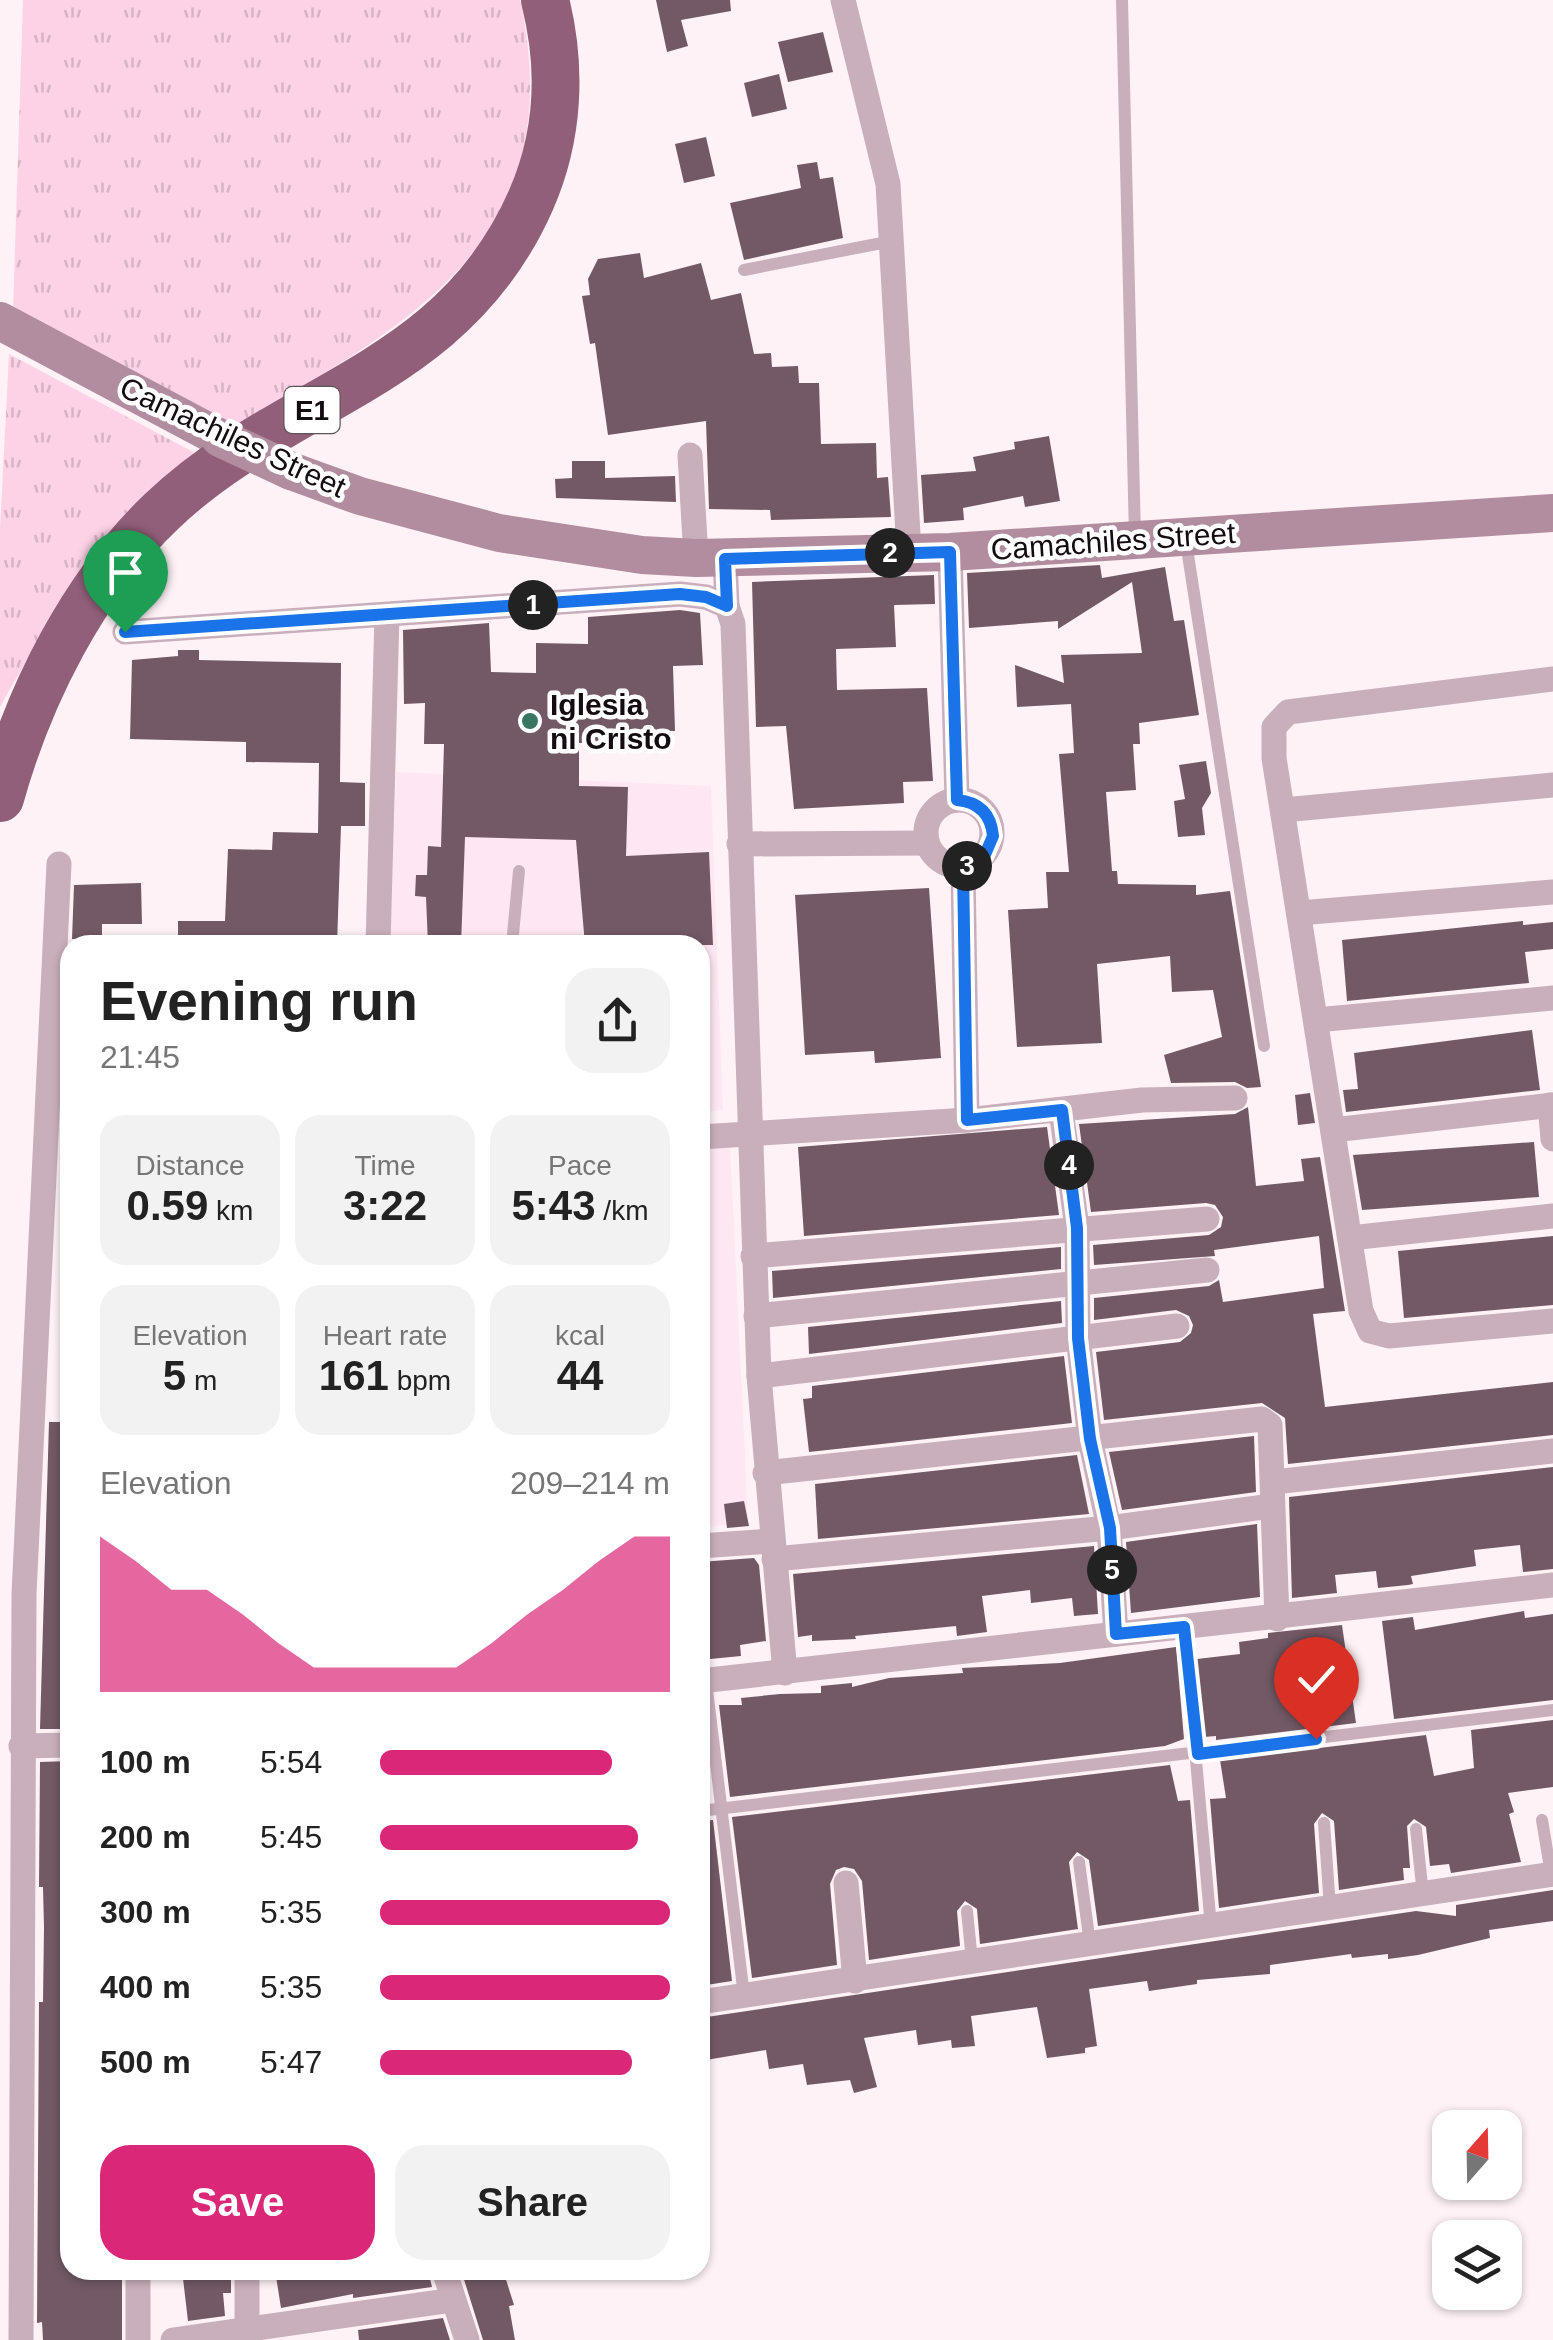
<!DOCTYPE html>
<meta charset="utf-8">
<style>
body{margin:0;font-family:Helvetica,sans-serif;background:#f2f2f2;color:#222;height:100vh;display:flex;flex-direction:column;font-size:38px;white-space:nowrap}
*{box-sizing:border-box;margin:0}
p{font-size:32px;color:#767676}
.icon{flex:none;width:55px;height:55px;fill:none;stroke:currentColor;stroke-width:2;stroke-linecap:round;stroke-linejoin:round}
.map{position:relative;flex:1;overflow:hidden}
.details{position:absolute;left:60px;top:935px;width:650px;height:1345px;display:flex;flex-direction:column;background:#fff;border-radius:30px;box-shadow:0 2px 8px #0004}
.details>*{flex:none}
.needle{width:65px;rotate:20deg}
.controls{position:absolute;left:1432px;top:2110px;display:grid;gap:20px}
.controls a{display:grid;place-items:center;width:90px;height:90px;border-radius:20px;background:#fff;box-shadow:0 2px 8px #0004;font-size:50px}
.pin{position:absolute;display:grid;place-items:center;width:85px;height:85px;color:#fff;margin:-102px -42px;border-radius:50% 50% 50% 0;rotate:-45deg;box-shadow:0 0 10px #0007}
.pin .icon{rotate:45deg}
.km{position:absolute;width:50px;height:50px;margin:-25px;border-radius:50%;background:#222;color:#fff;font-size:28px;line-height:50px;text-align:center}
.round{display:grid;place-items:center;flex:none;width:105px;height:105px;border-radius:30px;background:#f2f2f2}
.head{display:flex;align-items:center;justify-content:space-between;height:170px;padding:0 40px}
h1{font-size:55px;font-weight:600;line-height:75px}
.figures{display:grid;grid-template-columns:repeat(3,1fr);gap:15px;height:170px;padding:10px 40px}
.figures div{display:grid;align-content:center;border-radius:25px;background:#f2f2f2;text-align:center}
.figures b{font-size:42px;font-weight:600}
.figures small{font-size:28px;font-weight:400}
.figures p{font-size:28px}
.chart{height:280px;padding:20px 40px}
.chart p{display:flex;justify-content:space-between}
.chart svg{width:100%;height:180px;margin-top:10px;fill:#db2777;opacity:.7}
.cta{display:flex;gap:20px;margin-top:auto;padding:20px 40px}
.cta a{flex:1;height:115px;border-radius:30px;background:#db2777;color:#fff;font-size:40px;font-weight:600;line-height:115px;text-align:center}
.cta a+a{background:#f2f2f2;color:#222}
ul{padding:0 40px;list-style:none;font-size:32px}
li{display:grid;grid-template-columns:160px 120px 1fr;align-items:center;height:75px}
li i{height:25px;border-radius:12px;background:#db2777}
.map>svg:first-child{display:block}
.built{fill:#fee7f2}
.grass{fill:url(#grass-tufts)}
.building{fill:#725965}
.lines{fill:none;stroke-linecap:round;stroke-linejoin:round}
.lane{stroke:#c9afbb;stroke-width:12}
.street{stroke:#c9afbb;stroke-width:25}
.secondary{stroke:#b28d9f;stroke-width:38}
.highway{stroke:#925f79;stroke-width:48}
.secondary-bridge{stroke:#b28d9f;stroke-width:38}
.route-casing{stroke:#fff;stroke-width:20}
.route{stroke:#1a73e8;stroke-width:12}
.poi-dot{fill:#397560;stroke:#fff;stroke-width:4}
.labels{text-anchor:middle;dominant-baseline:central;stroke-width:9;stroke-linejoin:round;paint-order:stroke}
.shield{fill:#fff;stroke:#5b5558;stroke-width:2.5}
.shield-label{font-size:28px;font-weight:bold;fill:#150c11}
.street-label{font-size:30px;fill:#150c11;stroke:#fff}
.poi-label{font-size:30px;font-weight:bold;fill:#150c11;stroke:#fff;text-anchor:start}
</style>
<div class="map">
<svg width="1553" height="2340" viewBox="0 0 1553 2340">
<defs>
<pattern id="grass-tufts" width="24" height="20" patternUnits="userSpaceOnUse" patternTransform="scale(2.5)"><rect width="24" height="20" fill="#fdd2e7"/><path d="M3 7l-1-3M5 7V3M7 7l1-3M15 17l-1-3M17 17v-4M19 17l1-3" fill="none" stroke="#d8b3c5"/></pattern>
</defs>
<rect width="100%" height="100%" fill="#fef2f7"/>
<g class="built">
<path d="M396 772 711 786 723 1110 700 1112V945H390Z"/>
<path d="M730 1142 748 1522 700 1528V1144Z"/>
</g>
<g class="grass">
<path d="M23 0H520C572 238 414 322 236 425L13 311Z"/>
<path d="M9 354 197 454C107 515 53 614 0 707V529Z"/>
</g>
<g class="building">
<path d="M656 0H730L731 11 681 20 688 46 667 52Z"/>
<path d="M823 32 833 72 788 82 778 42Z"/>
<path d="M779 74 787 109 752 117 744 83Z"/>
<path d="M706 137 715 176 684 183 675 144Z"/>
<path d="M817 162 820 179 833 177 843 238 744 260 730 203 801 188 797 165Z"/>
<path d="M640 253 644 278 701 263 711 300 741 293 754 354 771 353 772 367 798 366 799 383H819L821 444 876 443 877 478 888 477 891 517 771 520 770 510 709 509 706 421 608 435 595 343 590 344 582 296 590 295 588 279 598 259Z"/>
<path d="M1049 436 1060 501 1025 507 1023 496 963 508 964 520 924 523 921 475 976 471 973 457 1015 449 1014 442Z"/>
<path d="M572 461H605V478L675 476 676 502 556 498 555 479 572 478Z"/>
<path d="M1100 565 1102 578 1165 567 1174 621 1184 620 1199 715 1139 723 1140 744H1133L1136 790 1106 792 1112 871H1117L1118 884 1196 885V895L1230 891 1261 1087 1247 1088 1235 1082 1171 1083 1164 1055 1222 1037 1213 990 1172 992 1170 956 1097 964 1102 1043 1017 1047 1008 910 1048 908 1046 872H1069L1059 754 1074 753 1071 704 1017 707 1015 665 1064 683 1061 655 1142 653 1132 582 1058 629V621L969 628 967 573Z"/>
<path d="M934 575 935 604 894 605 896 647 836 649 837 690 927 688 933 781 903 782 904 803 794 809 786 726 756 727 752 582Z"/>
<path d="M680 610 700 613 703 665 673 666 675 731H664V742L579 743V786L628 787 626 856 709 852 713 945H585L576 840 465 837 461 945H428L426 897 415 896 416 875H427L428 846 441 847 444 744H424L425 703 404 704 403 630 489 623 491 672 536 673V643L588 644V617Z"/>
<path d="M178 650H199V660L341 663 340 782 365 783V826H341L337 945H178V921H225L228 849 272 850 273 832 318 833 319 763 246 762V742L130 739 132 660 178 656Z"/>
<path d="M1206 761 1211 793 1202 808 1205 835 1178 837 1174 801 1185 799 1179 765Z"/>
<path d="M141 883 142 924H102V938L72 939 74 885Z"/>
<path d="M929 888 941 1058 875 1063 874 1051 805 1055 795 895Z"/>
<path d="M1523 921V925L1553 922V949L1525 952 1529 983 1347 1001 1342 940Z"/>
<path d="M1532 1030 1540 1090 1346 1112 1343 1090 1358 1089 1354 1053Z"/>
<path d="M1310 1093 1315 1123 1298 1125 1295 1095Z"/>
<path d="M1248 1107 1256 1186 1304 1181 1301 1159 1320 1157 1345 1311 1313 1314 1325 1407 1553 1382V1435L1288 1464 1285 1418 1262 1403 1104 1420 1096 1352 1180 1342 1191 1333 1193 1325 1189 1316 1176 1310 1094 1320V1298L1209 1286 1219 1280 1223 1302 1324 1288 1319 1236 1214 1250 1215 1256 1094 1265 1093 1245 1209 1235 1221 1227 1223 1217 1215 1205 1206 1203 1091 1212 1079 1124 1235 1114Z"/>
<path d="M1047 1127 1059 1215 804 1236 798 1147Z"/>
<path d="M1534 1142 1539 1197 1362 1210 1353 1155Z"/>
<path d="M1553 1236V1305L1404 1318 1398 1251Z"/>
<path d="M1061 1247V1269L773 1298 772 1271Z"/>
<path d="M1061 1301 1062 1323 809 1354 808 1327Z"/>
<path d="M1064 1356 1072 1423 809 1452 803 1399 812 1398V1386Z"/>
<path d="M49 1422H70V1729H40Z"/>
<path d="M1254 1436 1256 1492 1122 1510 1109 1452Z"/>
<path d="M1077 1455 1089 1514 818 1539 815 1484Z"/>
<path d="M1553 1467V1569L1523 1572 1520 1545 1474 1550 1476 1566 1411 1576 1413 1584 1408 1585 1378 1588 1376 1571 1335 1575 1337 1593 1292 1598 1289 1497Z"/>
<path d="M744 1501 749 1526 727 1528 724 1504Z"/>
<path d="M1257 1524 1260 1597 1131 1613 1126 1542Z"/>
<path d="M1094 1546 1098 1614 1074 1616 1072 1598 1031 1603 1030 1590 982 1596 987 1632 957 1636 956 1626 855 1636 856 1639 812 1641V1635L798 1637 793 1574Z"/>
<path d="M754 1558 759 1565 766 1641 740 1645 741 1656 700 1660V1562Z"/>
<path d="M1524 1611 1525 1618 1553 1614V1700L1394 1719 1382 1621 1413 1617 1415 1630Z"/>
<path d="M1342 1625 1356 1723 1216 1740V1736L1204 1737 1197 1659 1240 1654 1239 1642 1268 1638V1633Z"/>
<path d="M1176 1647 1184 1739 1165 1746 730 1797 719 1705H742L741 1698 780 1694 821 1693V1686L852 1683V1687L889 1678 963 1673 962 1668 1060 1663Z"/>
<path d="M700 1715 710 1800H705L700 1754Z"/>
<path d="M1553 1720V1787L1508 1793 1514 1812 1509 1814 1521 1862 1451 1873 1449 1864 1430 1866 1426 1827 1414 1819 1407 1826 1410 1868H1403L1404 1880 1339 1890 1334 1821 1322 1813 1314 1824 1319 1893 1219 1908 1210 1799 1226 1798 1220 1760 1426 1735 1434 1776 1474 1768 1471 1730Z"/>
<path d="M70 1761V2270H122V2340H43L42 2322 37 2323 39 2002H43L44 1927 43 1887H39L40 1762Z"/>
<path d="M1170 1765 1178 1801 1190 1800 1199 1911 1098 1926 1089 1860 1077 1852 1069 1862 1078 1929 980 1944 977 1909 965 1901 957 1911 960 1946 869 1960 862 1881 854 1869 844 1867 836 1870 830 1884 837 1965 752 1978 732 1817Z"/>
<path d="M713 1820 732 1981 700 1986V1821Z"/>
<path d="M1553 1890V1921L1489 1930 1490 1938 1418 1955 1388 1959V1954L1352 1958 1351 1954 1270 1965V1974L1197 1980V1984L1149 1991 1147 1981 1089 1989 1097 2046 1085 2048V2053L1047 2058 1037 2007 971 2016 975 2046 952 2048 951 2040 918 2045 916 2030 864 2038 877 2087 854 2093 850 2080 807 2085 803 2064 769 2069 766 2050 700 2061V2018L1416 1911 1456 1916V1905Z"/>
<path d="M182 2270H231V2293H223L225 2316 188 2321Z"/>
<path d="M275 2270H346L347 2274 428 2270 432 2287 353 2298V2294L281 2308Z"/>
<path d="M461 2270H503L514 2305 509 2306 515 2340H483Z"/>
<path d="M443 2318 450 2340H359L358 2330Z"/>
</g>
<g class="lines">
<g class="lane">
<path d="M1122 0 1135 537"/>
<path d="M744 270 892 241"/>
<path d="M1186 542 1264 1046"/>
<path d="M512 945 519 871"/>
<path d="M1184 1627 1211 1927"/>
<path d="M706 1681 744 1996"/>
<path d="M700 1811 1553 1710"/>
<path d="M1542 1820 1551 1874"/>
<path d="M1324 1823 1330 1908"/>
<path d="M1416 1829 1423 1895"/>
<path d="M1079 1862 1090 1944"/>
<path d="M967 1911 972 1961"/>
</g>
<g class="street">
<path d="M843 0 888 184 909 552"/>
<path d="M690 455 696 558"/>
<path d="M950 552 957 800"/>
<path d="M725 559 727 606 733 624 759 1376 785 1673"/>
<path d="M125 632 680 594 706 597 727 606"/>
<path d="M1553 679 1288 712 1274 727V758L1361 1311 1370 1331 1389 1336 1553 1321"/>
<circle cx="959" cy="833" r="33"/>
<path d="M1283 810 1553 785"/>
<path d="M739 844 927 843"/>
<path d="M963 867 967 1120"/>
<path d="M1299 913 1553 892"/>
<path d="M378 945 387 615"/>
<path d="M1316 1020 1553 998"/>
<path d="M1550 1105 1553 1139"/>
<path d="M1061 1110 1077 1228 1078 1337 1090 1439 1109 1528 1116 1634"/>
<path d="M1333 1130 1553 1105"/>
<path d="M700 1137 967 1120 1142 1100 1235 1098"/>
<path d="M1350 1238 1553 1216"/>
<path d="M753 1256 1207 1219"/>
<path d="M756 1316 1207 1270"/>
<path d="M759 1376 1177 1326"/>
<path d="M765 1473 1262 1419 1270 1425 1277 1619"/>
<path d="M1274 1482 1553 1451"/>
<path d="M700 1546 771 1541"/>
<path d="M774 1559 1109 1528 1272 1506"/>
<path d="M700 1681 1553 1585"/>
<path d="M21 1746 70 1745"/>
<path d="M846 1883 855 1981"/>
<path d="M700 2002 1553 1874"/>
<path d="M138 2270V2340"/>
<path d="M444 2270 467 2340"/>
<path d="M247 2331V2270"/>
<path d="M21 2340 24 1594 59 864"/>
<path d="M173 2340 453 2300"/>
</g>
<g class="secondary">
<path d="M0 321 220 438"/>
<path d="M291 471 360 496 499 533 642 555 696 558 950 552 1553 513"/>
</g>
<path class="highway" d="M0 798C29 694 83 586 162 511 287 392 453 378 531 200 559 136 562 67 545 0"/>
<path class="secondary-bridge" d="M220 438 291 471"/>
</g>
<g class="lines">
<defs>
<path id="route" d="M125 632 680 594 706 597 727 606 725 559 950 552 957 800C979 802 991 814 993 836L984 857 963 867 967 1120 1062 1110 1077 1228 1078 1338 1090 1439 1110 1528 1116 1634 1184 1627 1198 1754 1316 1739"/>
</defs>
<use href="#route" class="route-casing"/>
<use href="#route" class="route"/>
</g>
<circle class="poi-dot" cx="530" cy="721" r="10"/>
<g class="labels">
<rect class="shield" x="284.5" y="387" width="55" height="46" rx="8"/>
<g class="shield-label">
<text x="312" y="410">E1</text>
</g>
<g class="street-label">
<text transform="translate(233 437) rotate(25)">Camachiles Street</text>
<text transform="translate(1113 541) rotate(-4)">Camachiles Street</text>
</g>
<g class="poi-label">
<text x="550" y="704">Iglesia<tspan x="550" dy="34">ni Cristo</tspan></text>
</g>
</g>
</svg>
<div class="controls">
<a><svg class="needle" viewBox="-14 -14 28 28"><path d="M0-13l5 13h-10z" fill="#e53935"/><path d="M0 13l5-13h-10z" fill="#767676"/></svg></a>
<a><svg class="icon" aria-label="layers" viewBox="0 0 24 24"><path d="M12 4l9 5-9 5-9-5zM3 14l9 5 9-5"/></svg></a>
</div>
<div class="pin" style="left:125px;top:632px;background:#1e9e55"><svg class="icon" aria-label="arrive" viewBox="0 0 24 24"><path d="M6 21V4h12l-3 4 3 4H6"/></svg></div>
<div class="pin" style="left:1316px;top:1739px;background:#d93025"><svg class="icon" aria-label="check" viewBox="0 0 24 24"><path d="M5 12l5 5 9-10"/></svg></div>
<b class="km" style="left:533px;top:605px">1</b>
<b class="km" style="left:890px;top:553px">2</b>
<b class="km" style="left:967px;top:866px">3</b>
<b class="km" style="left:1069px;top:1165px">4</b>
<b class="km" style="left:1112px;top:1570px">5</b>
<section class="details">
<div class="head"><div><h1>Evening run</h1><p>21:45</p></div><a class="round"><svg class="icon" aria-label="share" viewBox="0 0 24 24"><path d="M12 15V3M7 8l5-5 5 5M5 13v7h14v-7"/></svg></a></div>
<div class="figures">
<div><p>Distance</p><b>0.59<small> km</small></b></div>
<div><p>Time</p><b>3:22</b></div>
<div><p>Pace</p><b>5:43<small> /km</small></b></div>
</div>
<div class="figures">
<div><p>Elevation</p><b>5<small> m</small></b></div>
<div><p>Heart rate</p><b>161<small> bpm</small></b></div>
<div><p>kcal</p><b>44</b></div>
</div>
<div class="chart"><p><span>Elevation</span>209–214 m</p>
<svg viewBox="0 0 160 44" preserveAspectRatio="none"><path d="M0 44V6L10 12L20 19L30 19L40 25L50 32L60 38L70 38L80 38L90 38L100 38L110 32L120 25L130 19L140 12L150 6L160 6V44z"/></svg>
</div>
<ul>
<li><b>100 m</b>5:54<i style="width:80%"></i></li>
<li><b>200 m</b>5:45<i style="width:89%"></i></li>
<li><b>300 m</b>5:35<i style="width:100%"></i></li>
<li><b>400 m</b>5:35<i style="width:100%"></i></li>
<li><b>500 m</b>5:47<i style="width:87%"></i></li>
</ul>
<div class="cta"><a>Save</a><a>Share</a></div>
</section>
</div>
